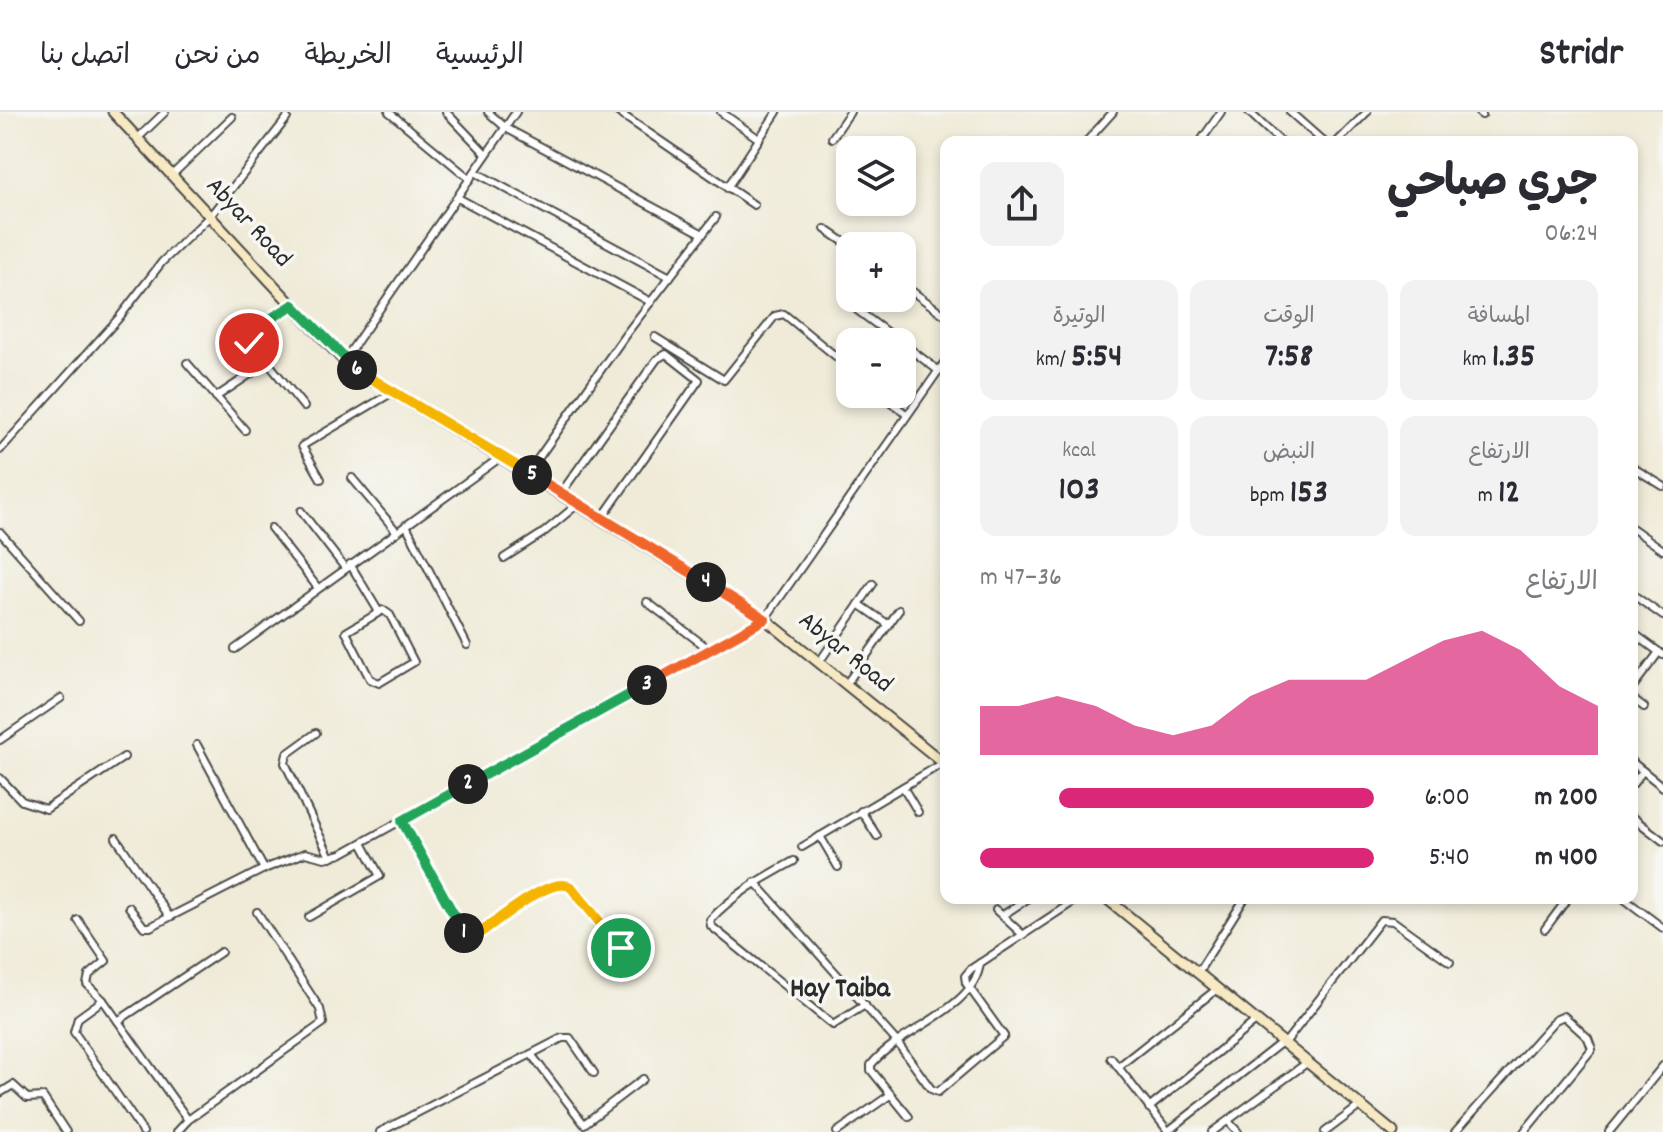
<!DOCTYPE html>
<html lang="ar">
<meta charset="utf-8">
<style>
body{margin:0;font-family:Dekko,"Playpen Sans Arabic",sans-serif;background:#f2f2f3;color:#2b2b33;direction:rtl;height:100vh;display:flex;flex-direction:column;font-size:30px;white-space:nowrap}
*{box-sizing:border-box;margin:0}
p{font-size:26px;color:#7c7c81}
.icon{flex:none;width:44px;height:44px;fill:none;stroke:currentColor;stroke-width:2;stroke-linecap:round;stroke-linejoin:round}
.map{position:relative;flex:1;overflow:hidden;direction:ltr}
.details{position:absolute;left:940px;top:24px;width:698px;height:768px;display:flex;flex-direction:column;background:#fff;border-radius:16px;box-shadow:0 4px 12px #0003;direction:rtl}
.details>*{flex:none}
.fabs{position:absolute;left:836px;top:24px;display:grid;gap:16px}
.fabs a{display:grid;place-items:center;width:80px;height:80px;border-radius:16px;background:#fff;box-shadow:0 4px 12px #0003;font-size:40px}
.pin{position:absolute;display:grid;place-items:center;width:68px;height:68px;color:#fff;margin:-34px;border:4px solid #fff;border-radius:50%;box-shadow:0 2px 8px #0007}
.km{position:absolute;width:40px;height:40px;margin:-20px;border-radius:50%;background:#222;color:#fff;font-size:22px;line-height:40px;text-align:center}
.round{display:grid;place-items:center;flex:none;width:84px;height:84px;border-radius:16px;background:#f2f2f3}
.head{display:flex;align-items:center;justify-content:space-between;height:136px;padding:0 40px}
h1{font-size:44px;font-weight:700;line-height:60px}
.stats{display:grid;grid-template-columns:repeat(3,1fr);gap:12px;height:136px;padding:8px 40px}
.stats div{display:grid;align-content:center;border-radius:16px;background:#f2f2f3;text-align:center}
.stats b{font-size:34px;font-weight:700}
.stats small{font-size:22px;font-weight:400}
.stats p{font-size:22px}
.chart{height:224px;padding:16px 40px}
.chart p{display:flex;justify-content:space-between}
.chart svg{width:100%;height:144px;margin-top:8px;fill:#db2777;opacity:.7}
ul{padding:0 40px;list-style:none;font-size:26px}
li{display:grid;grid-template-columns:128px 96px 1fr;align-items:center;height:60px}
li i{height:20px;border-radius:10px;background:#db2777}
header{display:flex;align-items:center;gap:48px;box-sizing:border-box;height:112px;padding:0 40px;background:#fff;border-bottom:2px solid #e1e1e2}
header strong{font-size:38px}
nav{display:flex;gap:44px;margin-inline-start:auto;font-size:28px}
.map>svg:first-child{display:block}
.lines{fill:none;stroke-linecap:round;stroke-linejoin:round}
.minor-casing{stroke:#494845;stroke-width:10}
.secondary-casing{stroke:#494845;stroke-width:13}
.minor{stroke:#fff;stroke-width:6}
.secondary{stroke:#f7e9c3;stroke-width:9}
.split-1-casing{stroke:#fff;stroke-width:16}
.split-2-casing{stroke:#fff;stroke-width:16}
.split-3-casing{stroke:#fff;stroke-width:16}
.split-4-casing{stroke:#fff;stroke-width:16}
.split-5-casing{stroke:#fff;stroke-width:16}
.split-6-casing{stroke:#fff;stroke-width:16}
.split-7-casing{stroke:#fff;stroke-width:16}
.split-1{stroke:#f5b400;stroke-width:10}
.split-2{stroke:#22a559;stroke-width:10}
.split-3{stroke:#22a559;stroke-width:10}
.split-4{stroke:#f0652b;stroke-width:10}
.split-5{stroke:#f0652b;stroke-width:10}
.split-6{stroke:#f5b400;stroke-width:10}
.split-7{stroke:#22a559;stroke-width:10}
.labels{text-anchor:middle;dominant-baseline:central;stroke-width:7;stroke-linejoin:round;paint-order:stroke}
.street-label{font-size:26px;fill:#2b2b2b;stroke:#f6f6f2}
.neighbourhood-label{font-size:28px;font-weight:bold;fill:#2b2b2b;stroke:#f6f6f2}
</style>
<header>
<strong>Stridr</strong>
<nav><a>الرئيسية</a><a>الخريطة</a><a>من نحن</a><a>اتصل بنا</a></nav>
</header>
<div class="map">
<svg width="1663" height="1020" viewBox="0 0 1663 1020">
<rect width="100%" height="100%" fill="#f6f6f2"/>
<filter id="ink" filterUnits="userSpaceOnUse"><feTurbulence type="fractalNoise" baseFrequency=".0125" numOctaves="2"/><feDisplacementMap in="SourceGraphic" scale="16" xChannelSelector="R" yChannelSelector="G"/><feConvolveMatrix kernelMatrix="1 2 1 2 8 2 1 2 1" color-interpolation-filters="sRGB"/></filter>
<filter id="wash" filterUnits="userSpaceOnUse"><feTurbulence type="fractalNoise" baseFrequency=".006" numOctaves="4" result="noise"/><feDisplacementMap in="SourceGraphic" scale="32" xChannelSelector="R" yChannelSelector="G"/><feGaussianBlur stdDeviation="1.8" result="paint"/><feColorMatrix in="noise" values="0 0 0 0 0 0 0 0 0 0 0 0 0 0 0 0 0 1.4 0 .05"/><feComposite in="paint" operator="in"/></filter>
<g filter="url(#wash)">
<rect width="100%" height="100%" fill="#f0ebd8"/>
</g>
<g filter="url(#ink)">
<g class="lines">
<defs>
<g id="minor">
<path d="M389 0 470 67"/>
<path d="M446 0 486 42"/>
<path d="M488 0 506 16 703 122"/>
<path d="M618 0 754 93"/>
<path d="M721 0 759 27"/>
<path d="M1249 0 1281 30"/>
<path d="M1290 0 1324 30"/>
<path d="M1478 0 1482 3"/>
<path d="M138 26 165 0"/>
<path d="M832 26 850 0"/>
<path d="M1086 30 1113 0"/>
<path d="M1200 30 1221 0"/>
<path d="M1337 30 1367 0"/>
<path d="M475 60 670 165"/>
<path d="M173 62 232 5"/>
<path d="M727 76 777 0"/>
<path d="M458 86 651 190"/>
<path d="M825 117 850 134"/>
<path d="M902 172 946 204"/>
<path d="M293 193 252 218 248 226 304 295"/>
<path d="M857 198 900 230"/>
<path d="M655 225 724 268 775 204 784 202 850 256"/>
<path d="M902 231 939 259"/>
<path d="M345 247 516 0"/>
<path d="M187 251 245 318"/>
<path d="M881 282 907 303"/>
<path d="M216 285 267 251"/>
<path d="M0 338 118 207 162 150 211 103 287 6"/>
<path d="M1632 355 1663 374"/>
<path d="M528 361 626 222 716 105"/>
<path d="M352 366 397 420"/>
<path d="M321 367 302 334 393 280"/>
<path d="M561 381 657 247 666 242 699 268 602 406"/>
<path d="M301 399 345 456"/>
<path d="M406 413 467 533"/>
<path d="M271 416 318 476"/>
<path d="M1632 416 1663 438"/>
<path d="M0 420 79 509"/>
<path d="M504 446 543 421 578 392"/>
<path d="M350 452 379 500"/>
<path d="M1632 482 1663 504"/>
<path d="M647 490 710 538"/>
<path d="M859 492 889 513"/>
<path d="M383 498 390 503 414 550 379 571 370 567 346 520Z"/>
<path d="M1632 520 1663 543"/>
<path d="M235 537 501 345"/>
<path d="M820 549 873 472"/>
<path d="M847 571 899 498"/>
<path d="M1632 576 1659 540"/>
<path d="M1632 586 1644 595"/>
<path d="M316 621 287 642 285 651 330 745"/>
<path d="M0 628 61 586"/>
<path d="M197 633 264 757"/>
<path d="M1632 650 1663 675"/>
<path d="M0 666 22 689 46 697 124 645"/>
<path d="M1632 673 1643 659"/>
<path d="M903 675 918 700"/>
<path d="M861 699 877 724"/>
<path d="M1632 705 1663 729"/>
<path d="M402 709 466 824H475C496 811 549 763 571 775L621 836"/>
<path d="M820 724 838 755"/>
<path d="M116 726 169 804"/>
<path d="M802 735 943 651"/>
<path d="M794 749C763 766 734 782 710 808L711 814 833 913 865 893"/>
<path d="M755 770 897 930 931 977 938 980 1004 924 966 871 965 864 971 857 1079 786"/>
<path d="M1623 786 1663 816"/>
<path d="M129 795 144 815H150L264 757 305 741 325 746 341 742 765 507 946 248"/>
<path d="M996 798 1022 822"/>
<path d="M1003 803 1029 786"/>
<path d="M309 805 380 764 362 731"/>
<path d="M78 808 106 849 89 863 87 872 103 888 188 1008"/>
<path d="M1545 817 1568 786"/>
<path d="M1197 862 1245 786"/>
<path d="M103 888 78 906 74 920 143 1020"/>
<path d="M118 909 221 840"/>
<path d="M1285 931 1381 808 1393 809 1450 850"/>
<path d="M531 942 584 1012 643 967"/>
<path d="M1111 946 1168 1019"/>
<path d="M1118 955 1217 877"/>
<path d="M0 981 13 973 27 986 43 985 66 1020"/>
<path d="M1149 996 1257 908"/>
<path d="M909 1005 871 958V953C899 917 975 898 980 851"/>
<path d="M1228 1009 1238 1020"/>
<path d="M177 1020 188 1008 323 911 320 897 257 800"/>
<path d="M380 1020 562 926H570L594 961"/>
<path d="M837 1020 890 983"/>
<path d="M1167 1020 1282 930"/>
<path d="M1212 1020 1308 950"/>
<path d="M1325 1020 1361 993"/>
<path d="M1455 1020 1555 908 1564 904 1588 926 1592 937 1524 1020"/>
<path d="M1609 1020 1663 954"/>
</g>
<g id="secondary">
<path d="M113 0 347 252 765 507 946 653"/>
<path d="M1106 786 1393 1020"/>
</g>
</defs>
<use href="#minor" class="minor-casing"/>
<use href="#secondary" class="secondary-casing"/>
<use href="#minor" class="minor"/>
<use href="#secondary" class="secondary"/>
</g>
</g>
<g class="lines" filter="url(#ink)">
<defs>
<path id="split-1" d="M464 821 472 826C494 813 549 762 571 775L621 836"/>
<path id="split-2" d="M464 821 402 709 468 672"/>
<path id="split-3" d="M468 672 647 573"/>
<path id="split-4" d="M647 573 765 507 706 470"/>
<path id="split-5" d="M532 363 706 470"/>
<path id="split-6" d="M357 258 532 363"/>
<path id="split-7" d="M249 231 248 223 252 218 293 193 357 258"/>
</defs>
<use href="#split-1" class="split-1-casing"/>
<use href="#split-2" class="split-2-casing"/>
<use href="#split-3" class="split-3-casing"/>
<use href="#split-4" class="split-4-casing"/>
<use href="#split-5" class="split-5-casing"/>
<use href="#split-6" class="split-6-casing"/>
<use href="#split-7" class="split-7-casing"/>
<use href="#split-1" class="split-1"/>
<use href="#split-2" class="split-2"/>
<use href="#split-3" class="split-3"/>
<use href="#split-4" class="split-4"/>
<use href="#split-5" class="split-5"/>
<use href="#split-6" class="split-6"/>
<use href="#split-7" class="split-7"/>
</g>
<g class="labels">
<g class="street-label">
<text transform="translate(248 111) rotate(47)">Abyar Road</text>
<text transform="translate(845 541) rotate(39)">Abyar Road</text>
</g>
<g class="neighbourhood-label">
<text x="840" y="879">Hay Taiba</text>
</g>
</g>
</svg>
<div class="fabs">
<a><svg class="icon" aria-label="layers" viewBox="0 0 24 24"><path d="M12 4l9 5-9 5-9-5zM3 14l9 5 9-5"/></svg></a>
<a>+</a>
<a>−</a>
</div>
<div class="pin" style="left:621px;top:836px;background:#1e9e55"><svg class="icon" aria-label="arrive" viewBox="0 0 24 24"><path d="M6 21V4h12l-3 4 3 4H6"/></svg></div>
<div class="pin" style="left:249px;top:231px;background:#d93025"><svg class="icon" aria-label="check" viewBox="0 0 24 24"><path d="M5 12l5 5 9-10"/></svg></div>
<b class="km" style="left:464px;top:821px">1</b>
<b class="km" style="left:468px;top:672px">2</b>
<b class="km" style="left:647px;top:573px">3</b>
<b class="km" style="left:706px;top:470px">4</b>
<b class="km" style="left:532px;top:363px">5</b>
<b class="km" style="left:357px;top:258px">6</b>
<section class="details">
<div class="head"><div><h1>جري صباحي</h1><p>06:24</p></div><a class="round"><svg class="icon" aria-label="share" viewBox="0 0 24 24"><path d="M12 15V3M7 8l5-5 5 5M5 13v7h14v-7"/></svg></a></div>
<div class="stats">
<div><p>المسافة</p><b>1.35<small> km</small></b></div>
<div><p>الوقت</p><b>7:58</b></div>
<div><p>الوتيرة</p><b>5:54<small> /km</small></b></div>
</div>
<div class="stats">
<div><p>الارتفاع</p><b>12<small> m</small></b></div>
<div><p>النبض</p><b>153<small> bpm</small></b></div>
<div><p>kcal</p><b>103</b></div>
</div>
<div class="chart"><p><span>الارتفاع</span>36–47 m</p>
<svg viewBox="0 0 160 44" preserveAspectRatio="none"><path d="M0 44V29L10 29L20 26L30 29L40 35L50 38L60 35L70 26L80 21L90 21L100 21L110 15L120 9L130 6L140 12L150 23L160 29V44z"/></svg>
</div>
<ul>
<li><b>200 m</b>6:00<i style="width:80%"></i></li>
<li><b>400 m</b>5:40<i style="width:100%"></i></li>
</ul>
</section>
</div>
